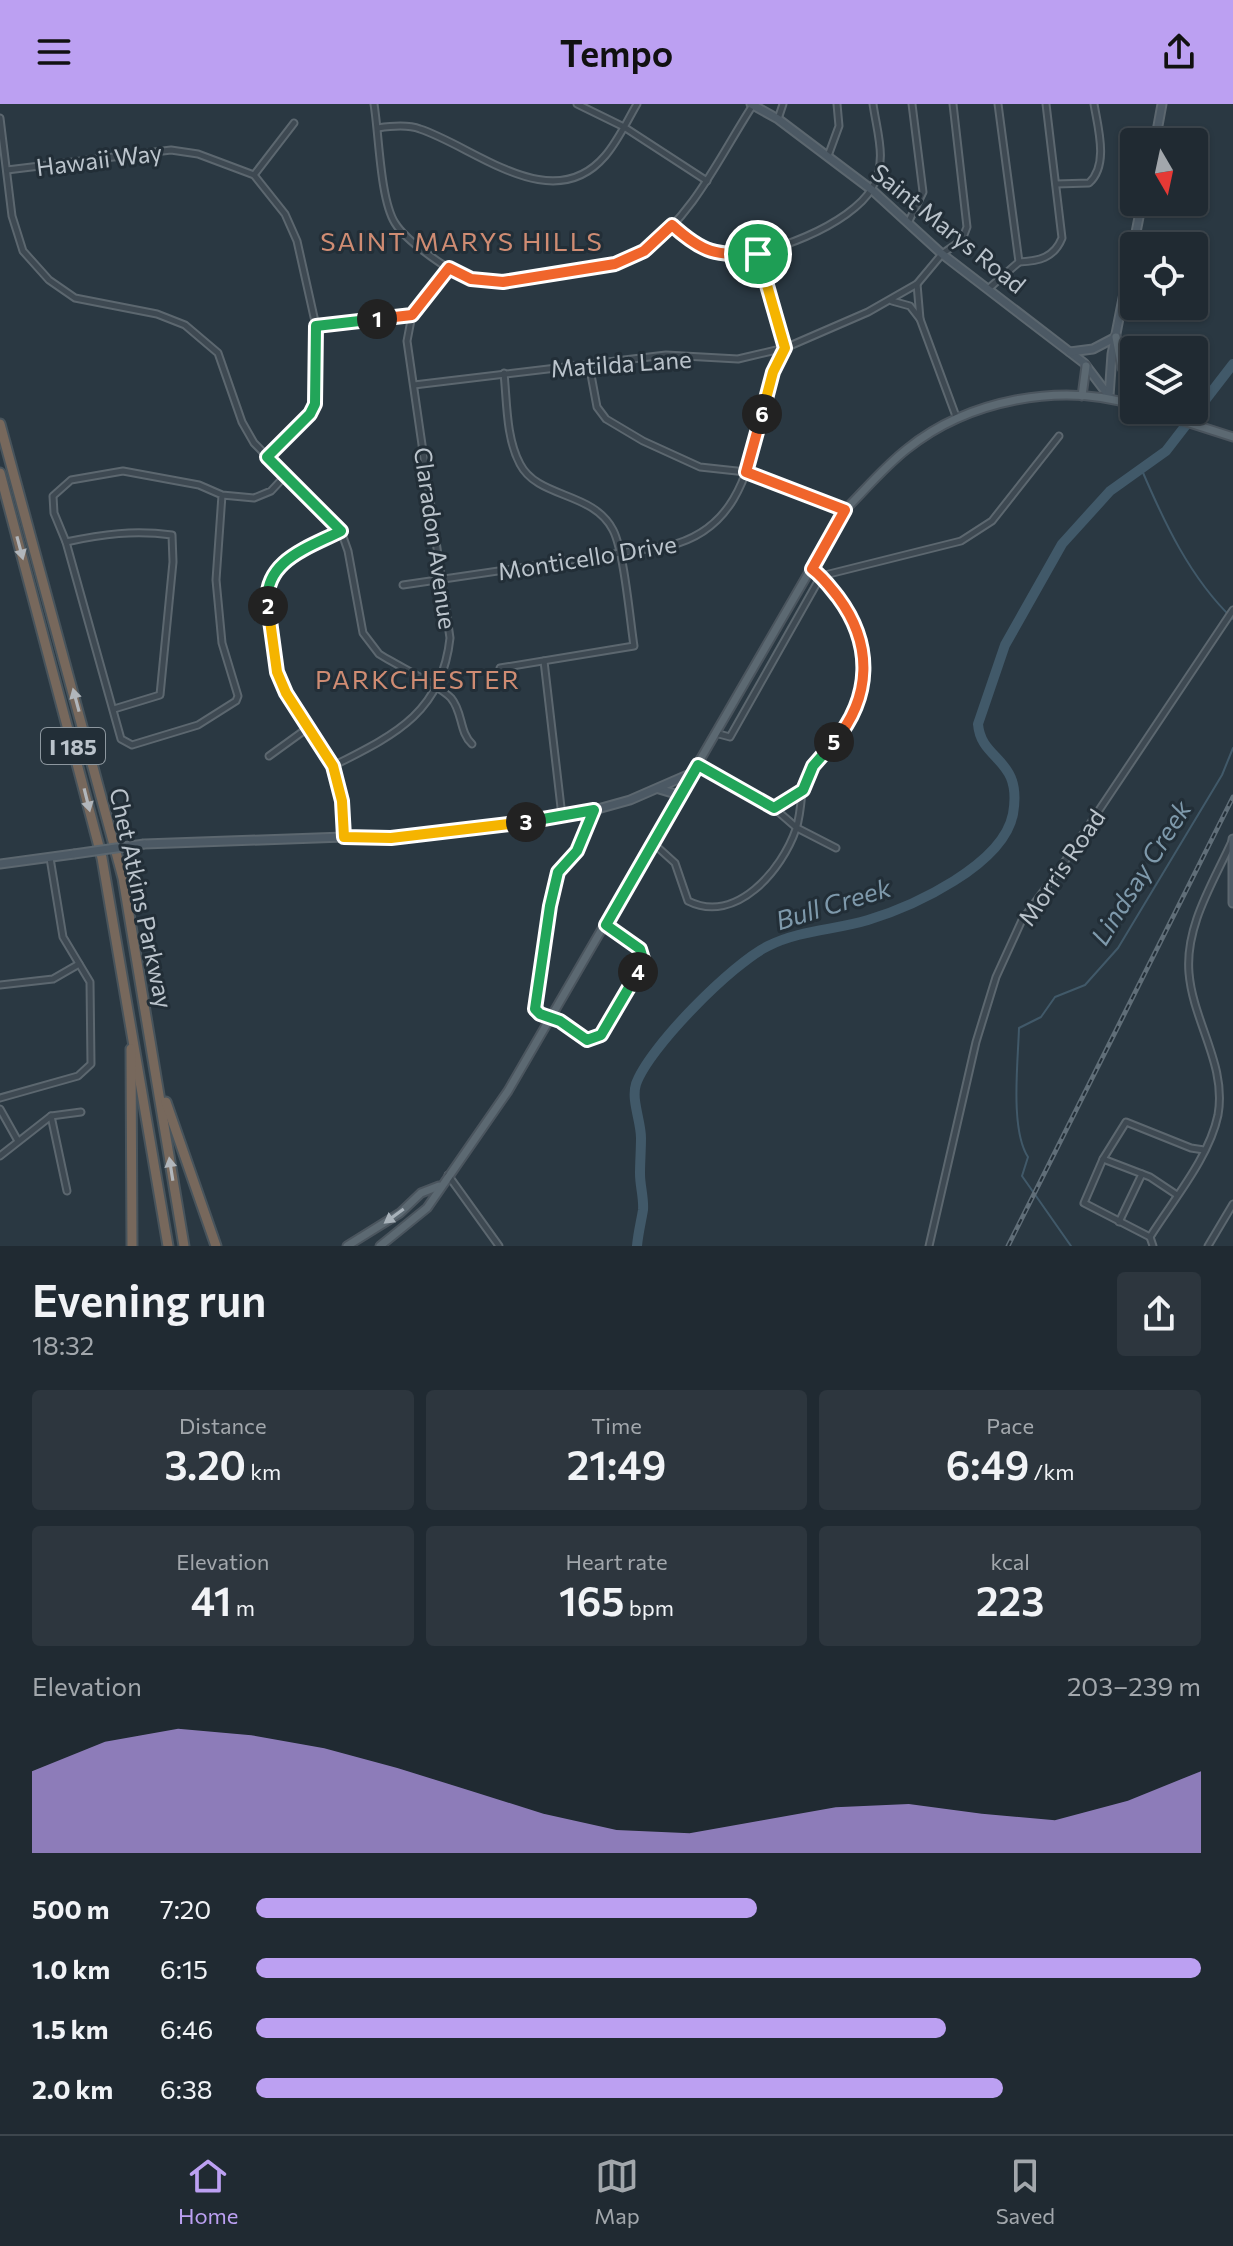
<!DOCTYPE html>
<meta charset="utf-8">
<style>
body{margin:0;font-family:Commissioner,sans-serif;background:#2d363e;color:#f1f3f6;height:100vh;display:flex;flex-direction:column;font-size:30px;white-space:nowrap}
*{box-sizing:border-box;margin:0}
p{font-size:26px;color:#a2a7ac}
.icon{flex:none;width:44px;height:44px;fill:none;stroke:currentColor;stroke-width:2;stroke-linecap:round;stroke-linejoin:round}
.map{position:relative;height:1142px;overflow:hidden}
.panel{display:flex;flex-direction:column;background:#202a32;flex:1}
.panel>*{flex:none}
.needle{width:52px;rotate:171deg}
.controls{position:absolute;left:1120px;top:24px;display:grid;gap:16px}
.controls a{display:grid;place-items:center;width:88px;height:88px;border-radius:8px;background:#202a32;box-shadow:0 2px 6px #0004,0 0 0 2px #3d464d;font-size:40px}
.pin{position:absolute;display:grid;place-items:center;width:68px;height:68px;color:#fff;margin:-34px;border:4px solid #fff;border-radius:50%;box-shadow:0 2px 8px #0007}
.km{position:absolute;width:40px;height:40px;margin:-20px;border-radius:50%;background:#222;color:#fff;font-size:22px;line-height:40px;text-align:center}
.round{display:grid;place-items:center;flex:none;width:84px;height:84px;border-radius:8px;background:#2d363e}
.overview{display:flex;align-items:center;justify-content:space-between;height:136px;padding:0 32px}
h1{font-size:44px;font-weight:600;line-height:60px}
.metrics{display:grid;grid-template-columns:repeat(3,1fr);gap:12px;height:136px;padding:8px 32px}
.metrics div{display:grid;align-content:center;border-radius:8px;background:#2d363e;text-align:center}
.metrics b{font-size:40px;font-weight:600}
.metrics small{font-size:22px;font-weight:400}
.metrics p{font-size:22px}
.chart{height:224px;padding:16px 32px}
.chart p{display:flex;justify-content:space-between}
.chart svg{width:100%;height:144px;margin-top:8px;fill:#bca0f2;opacity:.7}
ul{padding:0 32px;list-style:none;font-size:26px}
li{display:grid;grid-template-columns:128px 96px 1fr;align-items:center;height:60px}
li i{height:20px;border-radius:10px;background:#bca0f2}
header{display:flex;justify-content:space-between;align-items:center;height:104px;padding:0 32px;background:#bca0f2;color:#111;font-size:36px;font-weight:600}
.tabs{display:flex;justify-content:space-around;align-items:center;height:112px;border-top:2px solid #3d464d;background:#202a32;font-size:22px;color:#a2a7ac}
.tabs a{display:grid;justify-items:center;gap:4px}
.tabs .current{color:#bca0f2}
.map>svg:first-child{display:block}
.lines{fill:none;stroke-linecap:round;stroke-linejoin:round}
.stream{stroke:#415969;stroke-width:2}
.river{stroke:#415969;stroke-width:10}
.street-casing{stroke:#5c676f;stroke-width:9}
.secondary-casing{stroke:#5c676f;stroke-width:11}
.primary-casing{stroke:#4b555e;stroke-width:11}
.highway-casing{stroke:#48545c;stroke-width:13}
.street{stroke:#3e4952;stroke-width:5}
.secondary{stroke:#4c5964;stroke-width:7}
.primary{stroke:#5c6972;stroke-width:7}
.highway{stroke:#77685c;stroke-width:9}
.rail-casing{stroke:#606e78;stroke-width:5}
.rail{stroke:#222e37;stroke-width:2;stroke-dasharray:6;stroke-linecap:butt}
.secondary-bridge-casing{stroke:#5c676f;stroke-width:11;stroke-linecap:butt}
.secondary-bridge{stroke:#4c5964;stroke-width:7}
.oneway{fill:#b1b6bb}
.oneway2{fill:#a8b2ba}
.split-1-casing{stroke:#fff;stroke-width:16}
.split-2-casing{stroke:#fff;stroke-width:16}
.split-3-casing{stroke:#fff;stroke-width:16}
.split-4-casing{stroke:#fff;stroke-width:16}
.split-5-casing{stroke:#fff;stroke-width:16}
.split-6-casing{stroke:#fff;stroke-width:16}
.split-7-casing{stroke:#fff;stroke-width:16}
.split-1{stroke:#f0652b;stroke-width:10}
.split-2{stroke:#22a559;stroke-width:10}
.split-3{stroke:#f5b400;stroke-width:10}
.split-4{stroke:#22a559;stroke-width:10}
.split-5{stroke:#22a559;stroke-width:10}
.split-6{stroke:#f0652b;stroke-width:10}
.split-7{stroke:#f5b400;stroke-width:10}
.labels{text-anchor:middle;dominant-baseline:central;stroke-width:6;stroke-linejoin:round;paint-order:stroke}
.shield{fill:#222e37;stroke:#8d979f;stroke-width:2}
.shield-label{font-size:22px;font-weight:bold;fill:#bbc4cc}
.street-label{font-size:24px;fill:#bbc4cc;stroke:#222e37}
.neighbourhood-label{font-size:26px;letter-spacing:2px;fill:#cf8c73;stroke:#222e37}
.water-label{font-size:26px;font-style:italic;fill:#7e99ab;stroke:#222e37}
</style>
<header><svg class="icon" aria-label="menu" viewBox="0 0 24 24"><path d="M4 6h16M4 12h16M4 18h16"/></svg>Tempo<svg class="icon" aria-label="share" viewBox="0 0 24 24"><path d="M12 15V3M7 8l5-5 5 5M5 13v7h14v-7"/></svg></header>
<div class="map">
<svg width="1233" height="1142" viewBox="0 0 1233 1142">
<rect width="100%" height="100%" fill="#2a3842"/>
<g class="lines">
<g class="stream">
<path d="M1141 364C1164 418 1190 474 1233 515"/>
<path d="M1071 1142 1022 1072 1028 1053C1010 1025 1018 958 1019 924L1041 913 1055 893 1085 881 1118 844 1222 671 1233 644"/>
</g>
<path class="river" d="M637 1142C638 1130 641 1118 643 1106 644 1094 640 1082 640 1070 640 1058 641 1046 641 1034 641 1017 631 996 636 980 649 943 733 859 768 842 800 826 835 826 868 816 914 802 1003 761 1013 710 1023 653 981 658 978 620L1005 541 1062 440 1110 387 1166 347 1233 260"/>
<defs>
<g id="street">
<path d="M374 0C379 30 380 95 395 119 406 137 453 171 473 175 507 183 616 167 645 146 694 111 721 50 753 1"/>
<path d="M577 0 624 23 707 77"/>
<path d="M0 14 12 112 23 147 49 176 75 194 157 210 185 221 218 249 242 318 254 339 341 427 348 447 363 529 379 550C396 561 439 581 451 594 463 608 459 628 472 640"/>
<path d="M778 15 783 0"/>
<path d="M378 24C391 22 407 20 420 25 475 43 552 114 605 52 618 37 627 17 637 0"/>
<path d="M828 52 839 22 837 0"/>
<path d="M7 66 171 46 198 50 254 71 285 110 297 137 316 222 315 300 310 310 267 353"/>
<path d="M254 71 294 19"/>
<path d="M1056 80 1089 79C1109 61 1098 24 1094 0"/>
<path d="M908 119 923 88 912 0"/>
<path d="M672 121C688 135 702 148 725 151 765 155 852 120 872 84 888 57 877 29 873 0"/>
<path d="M1019 158C1039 157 1054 154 1062 134L1046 0"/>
<path d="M917 180 920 215"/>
<path d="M988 185 1019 158 998 0"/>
<path d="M892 197 910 202 920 215 957 315"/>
<path d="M316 222 412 211"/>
<path d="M589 260 597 303 606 315 643 337 700 363 746 368 845 406"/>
<path d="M414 281 666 251 738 255 785 244 868 208 917 180 942 150 962 136 967 123 953 0"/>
<path d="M222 391 216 476 222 539 238 592 236 597 198 621 132 641 121 635 66 438 54 409 53 392 71 376 123 367 199 381 222 391 254 394 271 387 285 372"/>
<path d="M341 427C321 437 291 446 277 463 258 486 273 563 285 588 298 613 320 634 332 660 343 682 343 709 344 733"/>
<path d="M66 438C103 430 134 426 172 431L173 458 160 591 114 605"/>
<path d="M821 472 961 437 992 417 1059 332"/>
<path d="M403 481 668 442C763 420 748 316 785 244L758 150"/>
<path d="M544 557 562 712"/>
<path d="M500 564 634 542C630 516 624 447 613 426 593 387 538 395 520 360 506 334 507 298 504 269"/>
<path d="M715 629 730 633 821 472"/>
<path d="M269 652 309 623"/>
<path d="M698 661 774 704 797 724 836 744"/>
<path d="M333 662C394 631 442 609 450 534L407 237 412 211 449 164"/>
<path d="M774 704C783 698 798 692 804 684 808 677 810 668 814 661 826 643 846 628 855 607 877 558 855 497 812 465"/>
<path d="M594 706 577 747 558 768 550 802 535 905 540 910 560 917 587 936 601 931 644 858 640 845 606 821"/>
<path d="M654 740 675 759 688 797C736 821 782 766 796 725 800 713 801 699 802 687"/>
<path d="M0 881 53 875 79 860"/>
<path d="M0 994 78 972 91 960 90 878 63 833 50 754"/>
<path d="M0 1005 18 1037"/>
<path d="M51 1012 67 1087"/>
<path d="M0 1052 51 1012 81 1008"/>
<path d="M1103 1055 1150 1073 1177 1091"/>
<path d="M448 1071 499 1142"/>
<path d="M1119 1118 1142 1070"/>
<path d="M1150 1133C1173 1096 1209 1054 1218 1011 1227 961 1193 918 1189 869 1185 822 1213 779 1232 737"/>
<path d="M1150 1133 1084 1099 1103 1055 1126 1018 1191 1044 1204 1046"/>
<path d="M1150 1133 1153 1142"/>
<path d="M929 1142 976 938 996 873 1022 816 1057 769 1233 506"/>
<path d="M1208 1142 1233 1100"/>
</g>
<g id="secondary">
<path d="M751 0 778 15 872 86 942 150 1084 259 1109 292"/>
<path d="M1155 38 1162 0"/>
<path d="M1070 248 1093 245 1116 233"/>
<path d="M1109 292 1112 250 1142 98"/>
<path d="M659 685 679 691"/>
<path d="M1233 735V799"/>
<path d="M144 740 344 733 391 734 513 720 594 706 630 696 692 669"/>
<path d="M0 760 74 750"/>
</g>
<g id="primary">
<path d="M1116 233 1122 264 1134 284"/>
<path d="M1082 292 1086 262"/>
<path d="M1149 306 1233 333"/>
<path d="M347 1142 400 1109 421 1089 439 1082"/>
<path d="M380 1142 427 1104 508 987 845 406C865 386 884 363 907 345 968 296 1060 278 1134 301"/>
</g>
<g id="highway">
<path d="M0 320 123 774 184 1142"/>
<path d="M0 369 102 754 168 1142"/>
<path d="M131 945 132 1142"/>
<path d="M166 998 216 1142"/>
</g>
</defs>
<use href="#street" class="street-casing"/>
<use href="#secondary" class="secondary-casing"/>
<use href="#primary" class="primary-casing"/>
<use href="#highway" class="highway-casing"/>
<use href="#street" class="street"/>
<use href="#secondary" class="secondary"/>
<use href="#primary" class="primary"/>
<use href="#highway" class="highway"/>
<defs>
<path id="rail" d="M1008 1142 1233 693"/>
</defs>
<use href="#rail" class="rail-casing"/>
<use href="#rail" class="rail"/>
<defs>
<path id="secondary-bridge" d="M74 750 144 740"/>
</defs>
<use href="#secondary-bridge" class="secondary-bridge-casing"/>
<use href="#secondary-bridge" class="secondary-bridge"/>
</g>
<defs><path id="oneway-solid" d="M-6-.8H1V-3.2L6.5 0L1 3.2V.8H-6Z" transform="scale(2)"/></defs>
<g class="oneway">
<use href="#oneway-solid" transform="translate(20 444) rotate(75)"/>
<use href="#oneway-solid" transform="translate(76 596) rotate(-105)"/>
<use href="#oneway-solid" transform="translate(87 696) rotate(76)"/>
<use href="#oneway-solid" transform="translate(171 1065) rotate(-99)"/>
</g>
<use class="oneway2" href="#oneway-solid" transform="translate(394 1112) rotate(144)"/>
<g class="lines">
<defs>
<path id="split-1" d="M377 215 412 211 449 164 471 175 503 178 615 160 644 147 672 121C704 150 715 151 758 150"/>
<path id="split-2" d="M268 502C262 457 308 444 341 427L267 353 310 310 315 300 316 222 377 215"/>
<path id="split-3" d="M268 502 277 568 286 589 333 662 342 697 344 733 391 734 526 718"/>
<path id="split-4" d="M526 718 594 706 577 747 558 768 550 802 535 905 540 910 560 917 587 936 601 931 638 868"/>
<path id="split-5" d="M638 868 644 858 640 845 606 821 698 661 774 704 803 686 813 662 834 638"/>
<path id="split-6" d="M762 310 746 368 845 406 812 465C823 473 830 483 838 493 873 540 872 593 834 638"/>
<path id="split-7" d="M758 150 785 244 773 268 762 310"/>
</defs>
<use href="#split-1" class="split-1-casing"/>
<use href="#split-2" class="split-2-casing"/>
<use href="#split-3" class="split-3-casing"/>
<use href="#split-4" class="split-4-casing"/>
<use href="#split-5" class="split-5-casing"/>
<use href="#split-6" class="split-6-casing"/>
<use href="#split-7" class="split-7-casing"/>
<use href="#split-1" class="split-1"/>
<use href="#split-2" class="split-2"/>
<use href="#split-3" class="split-3"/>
<use href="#split-4" class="split-4"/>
<use href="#split-5" class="split-5"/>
<use href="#split-6" class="split-6"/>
<use href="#split-7" class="split-7"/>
</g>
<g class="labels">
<rect class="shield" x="41" y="624" width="64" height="36" rx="6"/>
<g class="shield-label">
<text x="73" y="642">I 185</text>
</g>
<g class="street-label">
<text transform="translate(99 55) rotate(-7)">Hawaii Way</text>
<text transform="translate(949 124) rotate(39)">Saint Marys Road</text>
<text transform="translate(621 259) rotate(-4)">Matilda Lane</text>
<text transform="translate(436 434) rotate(82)">Claradon Avenue</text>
<text transform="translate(587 453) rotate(-9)">Monticello Drive</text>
<text transform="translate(1061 763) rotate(-56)">Morris Road</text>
<text transform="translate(142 794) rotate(78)">Chet Atkins Parkway</text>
</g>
<g class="neighbourhood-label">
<text x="462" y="136">SAINT MARYS HILLS</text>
<text x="418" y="574">PARKCHESTER</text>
</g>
<g class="water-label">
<text transform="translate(1140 768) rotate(-58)">Lindsay Creek</text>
<text transform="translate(833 799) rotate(-17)">Bull Creek</text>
</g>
</g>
</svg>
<div class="controls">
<a><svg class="needle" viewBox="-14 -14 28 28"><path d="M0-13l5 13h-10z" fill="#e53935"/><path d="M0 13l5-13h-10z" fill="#a2a7ac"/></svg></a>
<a><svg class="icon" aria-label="locate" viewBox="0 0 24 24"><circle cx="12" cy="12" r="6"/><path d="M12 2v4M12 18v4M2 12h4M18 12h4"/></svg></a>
<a><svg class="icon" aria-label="layers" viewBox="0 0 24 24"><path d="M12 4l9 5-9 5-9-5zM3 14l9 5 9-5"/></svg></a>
</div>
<div class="pin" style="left:758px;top:150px;background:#1e9e55"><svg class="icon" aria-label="arrive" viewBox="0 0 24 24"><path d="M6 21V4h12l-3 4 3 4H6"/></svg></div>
<b class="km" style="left:377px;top:215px">1</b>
<b class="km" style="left:268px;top:502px">2</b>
<b class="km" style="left:526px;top:718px">3</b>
<b class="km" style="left:638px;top:868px">4</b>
<b class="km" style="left:834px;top:638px">5</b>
<b class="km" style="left:762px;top:310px">6</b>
</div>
<section class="panel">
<div class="overview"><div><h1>Evening run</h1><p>18:32</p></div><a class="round"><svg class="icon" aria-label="share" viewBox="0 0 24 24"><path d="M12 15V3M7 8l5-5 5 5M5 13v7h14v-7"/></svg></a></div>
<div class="metrics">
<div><p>Distance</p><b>3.20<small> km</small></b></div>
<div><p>Time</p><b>21:49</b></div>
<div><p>Pace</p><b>6:49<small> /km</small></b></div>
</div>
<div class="metrics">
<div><p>Elevation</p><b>41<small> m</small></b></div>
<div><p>Heart rate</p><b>165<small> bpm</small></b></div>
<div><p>kcal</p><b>223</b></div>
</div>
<div class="chart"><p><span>Elevation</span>203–239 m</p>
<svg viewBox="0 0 160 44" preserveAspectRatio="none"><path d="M0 44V19L10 10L20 6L30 8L40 12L50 18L60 25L70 32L80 37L90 38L100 34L110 30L120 29L130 32L140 34L150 28L160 19V44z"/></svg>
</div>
<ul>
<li><b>500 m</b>7:20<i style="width:53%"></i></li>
<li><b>1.0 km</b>6:15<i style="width:100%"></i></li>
<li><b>1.5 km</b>6:46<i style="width:73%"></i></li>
<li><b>2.0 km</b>6:38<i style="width:79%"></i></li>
</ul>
</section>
<nav class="tabs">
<a class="current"><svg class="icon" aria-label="home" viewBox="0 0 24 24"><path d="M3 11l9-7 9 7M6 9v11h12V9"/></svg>Home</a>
<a><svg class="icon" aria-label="map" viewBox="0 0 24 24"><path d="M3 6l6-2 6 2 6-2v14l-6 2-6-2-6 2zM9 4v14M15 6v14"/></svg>Map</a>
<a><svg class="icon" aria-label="saved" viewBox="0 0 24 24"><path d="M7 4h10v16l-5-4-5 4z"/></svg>Saved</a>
</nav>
